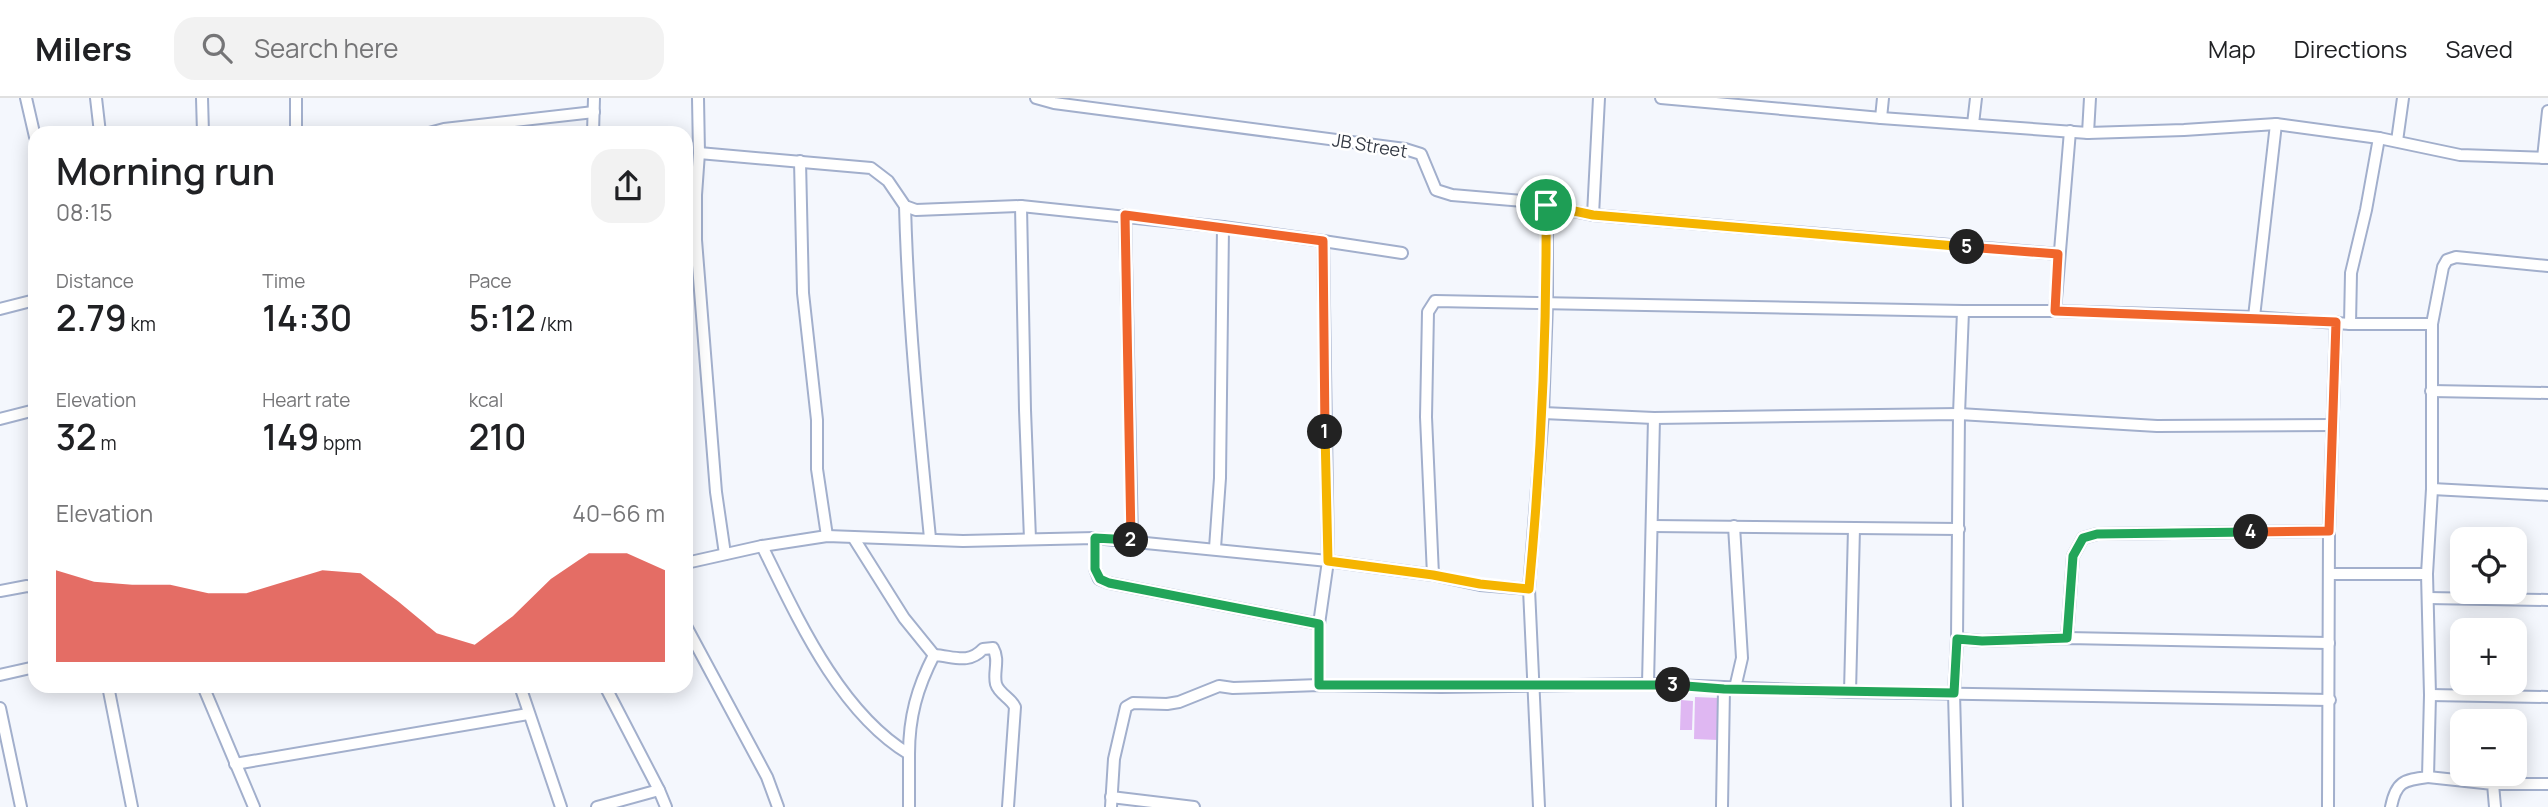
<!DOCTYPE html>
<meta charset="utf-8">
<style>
body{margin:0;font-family:Manrope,sans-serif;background:#f2f2f2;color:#202124;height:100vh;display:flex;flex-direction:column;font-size:26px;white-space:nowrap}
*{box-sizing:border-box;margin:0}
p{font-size:23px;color:#757577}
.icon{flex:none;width:38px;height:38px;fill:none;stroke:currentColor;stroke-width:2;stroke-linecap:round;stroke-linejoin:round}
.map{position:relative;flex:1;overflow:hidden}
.drawer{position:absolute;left:28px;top:28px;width:665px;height:567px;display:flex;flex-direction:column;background:#fff;border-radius:21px;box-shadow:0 4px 18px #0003}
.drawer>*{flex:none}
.tools{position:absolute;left:2450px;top:429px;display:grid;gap:14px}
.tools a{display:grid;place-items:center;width:77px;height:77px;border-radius:14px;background:#fff;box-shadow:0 4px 18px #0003;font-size:35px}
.pin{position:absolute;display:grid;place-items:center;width:60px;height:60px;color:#fff;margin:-30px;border:4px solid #fff;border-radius:50%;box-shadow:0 2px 7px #0007}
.km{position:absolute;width:35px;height:35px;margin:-18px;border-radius:50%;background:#222;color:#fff;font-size:19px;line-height:35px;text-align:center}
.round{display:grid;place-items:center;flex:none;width:74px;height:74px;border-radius:21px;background:#f2f2f2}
.overview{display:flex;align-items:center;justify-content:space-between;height:119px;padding:0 28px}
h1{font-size:38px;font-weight:600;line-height:52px}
.figures{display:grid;grid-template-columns:repeat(3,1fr);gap:10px;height:119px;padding:7px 28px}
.figures div{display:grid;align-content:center}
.figures b{font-size:35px;font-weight:600}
.figures small{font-size:19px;font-weight:400}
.figures p{font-size:19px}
.chart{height:196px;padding:14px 28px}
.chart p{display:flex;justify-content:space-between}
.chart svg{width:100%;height:126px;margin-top:7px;fill:#d93025;opacity:.7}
header{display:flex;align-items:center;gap:42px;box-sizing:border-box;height:98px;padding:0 35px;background:#fff;border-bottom:2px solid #e0e0e0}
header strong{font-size:33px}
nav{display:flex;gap:38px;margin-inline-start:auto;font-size:24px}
.search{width:490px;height:63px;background:#f2f2f2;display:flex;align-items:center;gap:18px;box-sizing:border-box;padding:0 24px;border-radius:21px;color:#757577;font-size:26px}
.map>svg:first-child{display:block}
.green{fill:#dfb7f2}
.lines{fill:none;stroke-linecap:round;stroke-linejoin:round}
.minor-casing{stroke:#a2afcc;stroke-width:14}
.minor{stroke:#fff;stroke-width:10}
.split-1-casing{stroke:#fff;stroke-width:14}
.split-2-casing{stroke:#fff;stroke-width:14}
.split-3-casing{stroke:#fff;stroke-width:14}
.split-4-casing{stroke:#fff;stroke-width:14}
.split-5-casing{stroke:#fff;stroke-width:14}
.split-6-casing{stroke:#fff;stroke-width:14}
.split-1{stroke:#f5b400;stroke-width:9}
.split-2{stroke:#f0652b;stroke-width:9}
.split-3{stroke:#22a559;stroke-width:9}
.split-4{stroke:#22a559;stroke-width:9}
.split-5{stroke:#f0652b;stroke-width:9}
.split-6{stroke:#f5b400;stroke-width:9}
.labels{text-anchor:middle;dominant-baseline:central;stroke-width:5;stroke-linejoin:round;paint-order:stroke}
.street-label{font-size:18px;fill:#323843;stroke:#fff}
</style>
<header>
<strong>Milers</strong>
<div class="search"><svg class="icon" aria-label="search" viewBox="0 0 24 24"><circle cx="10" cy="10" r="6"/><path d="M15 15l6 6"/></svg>Search here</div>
<nav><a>Map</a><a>Directions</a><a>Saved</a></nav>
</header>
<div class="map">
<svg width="2548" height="709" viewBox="0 0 2548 709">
<rect width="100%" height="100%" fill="#f4f7fd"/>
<g class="green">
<path d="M1695 599 1719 600 1718 642 1694 641Z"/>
<path d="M1681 602 1693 603 1692 632H1680Z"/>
</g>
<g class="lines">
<defs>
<g id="minor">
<path d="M26 0 35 39"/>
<path d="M96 0 100 35"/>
<path d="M202 0 203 35"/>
<path d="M296 0V35"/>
<path d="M698 0 699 55 696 97V142L716 394 725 456"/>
<path d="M1036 0 1054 5 1405 51 1421 56 1436 92 1452 97 1536 104 1542 107 1593 117 2058 156"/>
<path d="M1661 0 1881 20 2088 35 2184 32 2276 26 2379 40 2460 57 2548 60"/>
<path d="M1881 20 1883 0"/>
<path d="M1973 26 1976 0"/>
<path d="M429 35 444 31 594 14"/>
<path d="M593 35 594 0"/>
<path d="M2088 35 2090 0"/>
<path d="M2397 43 2403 0"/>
<path d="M699 55 871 70 888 83 905 108 916 112 1021 108 1223 129 1323 143 1328 463 1319 526V587"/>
<path d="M2543 60 2548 13"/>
<path d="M800 63 803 195 817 322V371L827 438"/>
<path d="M905 108C908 220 919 330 930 440"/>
<path d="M1021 108 1025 312 1030 441"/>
<path d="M1125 117 1132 442"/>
<path d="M1593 117 1599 0"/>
<path d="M1323 143 1402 155"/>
<path d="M0 211 35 202"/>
<path d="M2055 213 2070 33"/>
<path d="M2254 219 2276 26"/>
<path d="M2350 226 2351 175 2366 112 2379 40"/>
<path d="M2431 293 2548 295"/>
<path d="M1543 315 1654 320 1959 316 2157 328 2332 327"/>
<path d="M0 321 35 312"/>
<path d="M2432 391 2548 397"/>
<path d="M1652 428 1959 431"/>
<path d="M1734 428 1742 560 1735 590"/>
<path d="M853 439 904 520 934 557"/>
<path d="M1095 440V471L1099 481 1109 485 1319 526"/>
<path d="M762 448C797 519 839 614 909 656V709"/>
<path d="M1215 450 1220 380 1223 129"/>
<path d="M686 465 762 448 827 438 963 443 1095 440 1328 463 1433 477 1480 487 1529 491"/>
<path d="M2330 476H2427"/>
<path d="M1433 477 1426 319 1428 214 1435 203 1963 213H2055L2254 219 2350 226H2432"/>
<path d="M0 493 27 488 35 490"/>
<path d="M2428 500 2548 502"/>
<path d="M686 528 767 679 778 709"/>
<path d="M2067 540 2073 458 2083 440 2097 436 2329 433"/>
<path d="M1957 541 1982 543 2067 540 2329 545"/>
<path d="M0 577 35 569"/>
<path d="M1648 586 1654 320"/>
<path d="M108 588 132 709"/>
<path d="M203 588 254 709"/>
<path d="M520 588 561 709"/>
<path d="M605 588 659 692 666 709"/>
<path d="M1850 594 1854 430"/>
<path d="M2430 597 2548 599"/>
<path d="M0 610 21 709"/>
<path d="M909 656C909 619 917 590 934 557 953 558 968 567 983 551L993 550C1000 562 993 574 996 586 999 596 1011 600 1015 609L1008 709"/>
<path d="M235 666 528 616"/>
<path d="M2428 679 2493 686 2495 709"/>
<path d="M2493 686H2548"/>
<path d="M1111 699 1194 709"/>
<path d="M597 709 659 692"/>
<path d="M1111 709 1114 661 1126 609 1133 605 1167 606 1179 604 1219 588 1233 590 1319 587 1441 589 1648 586 1850 594 2330 602"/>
<path d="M1539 709 1529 491 1543 315 1547 206V108"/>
<path d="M1722 709 1724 591"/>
<path d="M1957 709 1954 595 1957 541 1959 316 1963 213"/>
<path d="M2328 709 2329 433 2336 224"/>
<path d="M2391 709C2396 684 2403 682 2428 679L2430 597 2427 476 2432 391V226L2443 169 2447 162 2456 159 2548 168"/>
</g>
</defs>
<use href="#minor" class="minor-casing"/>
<use href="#minor" class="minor"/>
</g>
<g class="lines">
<defs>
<path id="split-1" d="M1325 334 1328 463 1433 477 1480 486 1529 491C1541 363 1547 236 1546 107"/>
<path id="split-2" d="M1131 442 1125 117 1323 143 1325 334"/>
<path id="split-3" d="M1131 442 1095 440V471L1100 481 1109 485 1319 526V587H1673"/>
<path id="split-4" d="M1673 587 1724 591 1954 595 1957 541 1982 543 2067 540 2073 458 2083 440 2097 436 2251 434"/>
<path id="split-5" d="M1967 149 2058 156 2055 213 2336 224 2329 433 2251 434"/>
<path id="split-6" d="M1546 107 1593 117 1967 149"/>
</defs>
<use href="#split-1" class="split-1-casing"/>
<use href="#split-2" class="split-2-casing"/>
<use href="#split-3" class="split-3-casing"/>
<use href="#split-4" class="split-4-casing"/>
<use href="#split-5" class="split-5-casing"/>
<use href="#split-6" class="split-6-casing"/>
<use href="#split-1" class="split-1"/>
<use href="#split-2" class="split-2"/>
<use href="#split-3" class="split-3"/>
<use href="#split-4" class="split-4"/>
<use href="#split-5" class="split-5"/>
<use href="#split-6" class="split-6"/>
</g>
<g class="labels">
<g class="street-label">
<text transform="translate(1370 47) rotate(9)">JB Street</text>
</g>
</g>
</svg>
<div class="tools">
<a><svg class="icon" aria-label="locate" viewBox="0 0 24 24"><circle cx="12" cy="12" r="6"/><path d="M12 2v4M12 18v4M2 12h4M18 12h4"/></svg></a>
<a>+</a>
<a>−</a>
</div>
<div class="pin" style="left:1546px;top:107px;background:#1e9e55"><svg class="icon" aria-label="arrive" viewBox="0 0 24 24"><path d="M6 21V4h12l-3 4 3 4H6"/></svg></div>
<b class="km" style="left:1325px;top:334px">1</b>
<b class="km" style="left:1131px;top:442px">2</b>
<b class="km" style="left:1673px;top:587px">3</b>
<b class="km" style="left:2251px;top:434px">4</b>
<b class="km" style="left:1967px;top:149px">5</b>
<section class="drawer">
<div class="overview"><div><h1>Morning run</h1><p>08:15</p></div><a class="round"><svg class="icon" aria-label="share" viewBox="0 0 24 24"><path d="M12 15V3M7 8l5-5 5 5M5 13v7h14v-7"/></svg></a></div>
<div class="figures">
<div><p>Distance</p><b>2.79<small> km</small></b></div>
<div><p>Time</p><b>14:30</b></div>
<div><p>Pace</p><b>5:12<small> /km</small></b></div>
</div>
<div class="figures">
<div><p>Elevation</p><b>32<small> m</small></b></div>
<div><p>Heart rate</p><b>149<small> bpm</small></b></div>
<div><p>kcal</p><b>210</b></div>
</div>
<div class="chart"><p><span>Elevation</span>40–66 m</p>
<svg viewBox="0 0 160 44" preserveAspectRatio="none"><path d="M0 44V12L10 16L20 17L30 17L40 20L50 20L60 16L70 12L80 13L90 23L100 34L110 38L120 28L130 15L140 6L150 6L160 12V44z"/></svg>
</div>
</section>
</div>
